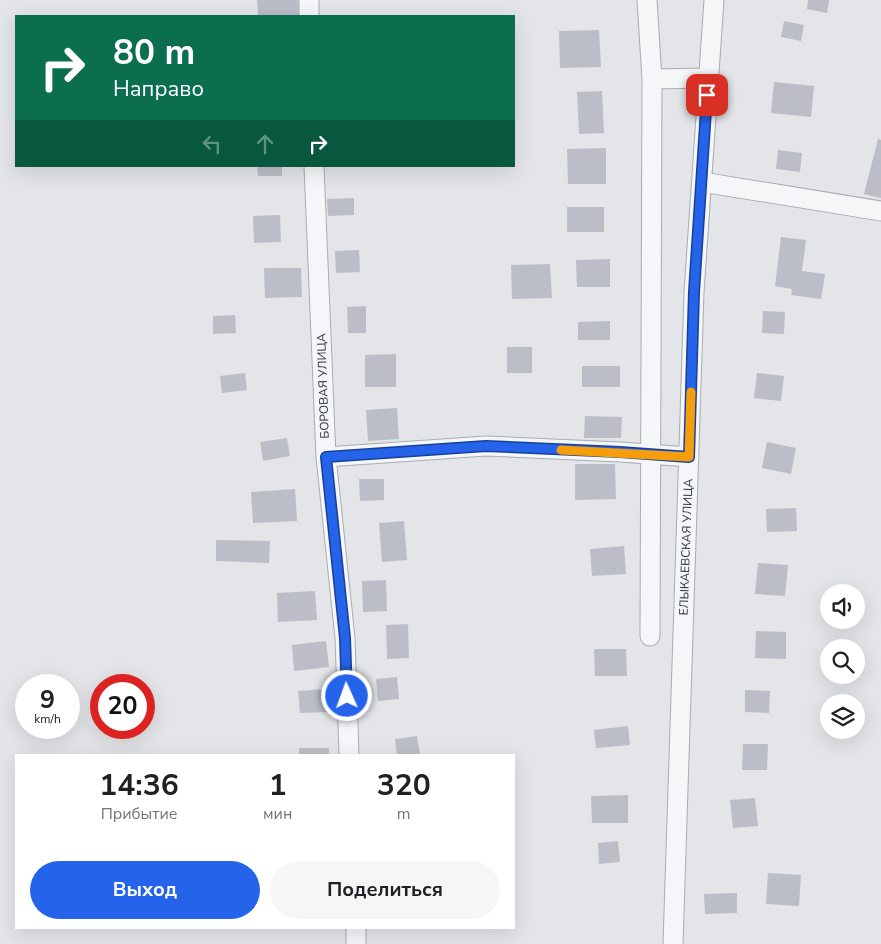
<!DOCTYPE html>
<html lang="ru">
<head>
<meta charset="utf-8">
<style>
	:root { --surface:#fff; --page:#f6f6f6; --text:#202124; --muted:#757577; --accent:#2563eb }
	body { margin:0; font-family:"Nunito Sans",sans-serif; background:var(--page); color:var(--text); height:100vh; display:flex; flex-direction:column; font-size:19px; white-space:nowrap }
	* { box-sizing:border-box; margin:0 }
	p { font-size:16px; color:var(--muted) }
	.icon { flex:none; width:28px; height:28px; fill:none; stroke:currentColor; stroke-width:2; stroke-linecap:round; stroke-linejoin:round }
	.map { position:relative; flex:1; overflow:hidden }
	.drawer { position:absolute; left:15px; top:754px; width:500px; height:175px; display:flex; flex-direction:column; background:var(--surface); border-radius:0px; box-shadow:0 5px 20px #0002 }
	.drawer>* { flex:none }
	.top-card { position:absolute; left:15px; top:15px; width:500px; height:152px; border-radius:0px; box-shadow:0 5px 20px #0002; background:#0b6e4f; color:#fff; overflow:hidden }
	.fabs { position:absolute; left:820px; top:584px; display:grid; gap:10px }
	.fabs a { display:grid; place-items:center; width:45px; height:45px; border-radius:50%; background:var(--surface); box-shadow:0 5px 20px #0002; font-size:25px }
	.speed { position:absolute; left:15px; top:674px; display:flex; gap:10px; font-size:25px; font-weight:700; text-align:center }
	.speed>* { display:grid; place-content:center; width:65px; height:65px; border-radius:50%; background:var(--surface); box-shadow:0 5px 20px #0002; line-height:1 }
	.speed small { font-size:12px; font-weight:400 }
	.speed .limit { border:8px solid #d22; background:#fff; color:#111 }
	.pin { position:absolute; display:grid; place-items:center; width:42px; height:42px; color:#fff; margin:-21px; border-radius:10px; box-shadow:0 2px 8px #0006 }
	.me { position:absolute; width:55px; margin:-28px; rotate:358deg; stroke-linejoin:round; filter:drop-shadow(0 0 4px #0008) }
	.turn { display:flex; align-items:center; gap:18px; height:105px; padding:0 15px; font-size:22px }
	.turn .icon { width:65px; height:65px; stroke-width:2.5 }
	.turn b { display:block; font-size:35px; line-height:42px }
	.lanes { display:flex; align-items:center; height:48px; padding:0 15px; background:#0003; justify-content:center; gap:25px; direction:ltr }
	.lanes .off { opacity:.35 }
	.eta { display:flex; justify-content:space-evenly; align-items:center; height:85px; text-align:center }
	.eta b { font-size:30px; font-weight:700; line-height:35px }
	.button { display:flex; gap:10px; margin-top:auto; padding:10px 15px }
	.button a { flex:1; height:58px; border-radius:30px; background:var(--accent); color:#fff; font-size:20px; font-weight:700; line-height:58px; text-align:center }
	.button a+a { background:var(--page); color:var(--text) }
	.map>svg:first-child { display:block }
</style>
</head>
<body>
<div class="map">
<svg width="881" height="944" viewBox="0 0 881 944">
	<rect width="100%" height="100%" fill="#e3e5e9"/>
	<path fill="#bbbec6" d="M257 0H298L299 15 258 16Z
		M808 0H829L827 13 807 9Z
		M784 21 804 25 801 41 781 37Z
		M599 30 601 67 560 68 559 31Z
		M774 82 814 86 811 117 771 113Z
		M602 91 604 133 579 134 577 92Z
		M878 139 881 140V198L864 194Z
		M606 148V184H568L567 149Z
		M778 150 802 153 800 172 776 169Z
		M257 166H282V176H258Z
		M354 198V215L328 216 327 199Z
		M567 207H604V232H567Z
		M280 215 281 242 254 243 253 216Z
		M781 237 806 240 802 271 825 274 821 299 791 295 792 289 775 286Z
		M359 250 360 272 336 273 335 251Z
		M610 259V287H577L576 260Z
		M550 264 552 298 512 299 511 265Z
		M264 268H301L302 297 265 298Z
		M366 306V333H348L347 307Z
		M763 311 785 312 784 334 762 333Z
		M235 315 236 333 213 334V316Z
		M610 321V340H578V322Z
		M507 347H532V373H507Z
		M396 354V387H365V355Z
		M582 366H620V387H582Z
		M245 373 247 390 222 393 220 376Z
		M757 373 784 376 781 401 754 398Z
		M397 408 399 439 368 441 366 410Z
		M585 416 622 417 621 438H584Z
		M287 438 290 456 263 461 260 442Z
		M767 442 796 448 791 474 762 468Z
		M575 464H615L616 499 575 500Z
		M359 479H384V500L360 501Z
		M295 489 297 521 253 523 251 492Z
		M796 508 797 531 767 532 766 509Z
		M404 521 407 560 382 562 379 523Z
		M216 540 270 541 269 563 216 561Z
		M624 546 626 574 592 576 590 549Z
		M758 563 788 565 785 596 755 594Z
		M386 580 387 611 363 612 362 581Z
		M315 591 317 620 278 622 277 593Z
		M408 624 409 658 387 659 386 625Z
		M756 631 786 632V659L755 658Z
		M326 641 329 667 294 671 292 645Z
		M594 649H626L627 676H595Z
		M397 677 399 699 378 701 376 679Z
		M325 689 327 712 300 713 298 691Z
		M745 690 770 691 769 713 745 712Z
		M628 726 630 745 596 748 594 730Z
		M417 736 420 755H397L395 739Z
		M743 744H768L767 770H742Z
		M299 748H329V755H299Z
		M628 795V823H592L591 796Z
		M755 798 758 826 733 828 730 800Z
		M618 841 620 862 599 864 598 843Z
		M768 873 801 875 799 906 766 904Z
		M737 893V913L705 914 704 894Z"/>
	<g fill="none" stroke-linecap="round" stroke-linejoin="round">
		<defs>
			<path id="minor" d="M309 0V16
				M647 0 652 79 650 636
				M652 79 708 78
				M314 166 326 457 345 638 349 755
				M702 182 881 211
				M326 457 486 446 620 452 689 457
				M356 928V944
				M673 944 694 292 714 0"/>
		</defs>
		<use href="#minor" stroke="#a8acb3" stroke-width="21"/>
		<use href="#minor" stroke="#f5f6f8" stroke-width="19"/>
	</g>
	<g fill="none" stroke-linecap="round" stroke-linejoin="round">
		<defs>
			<path id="route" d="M347 696 345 638 326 457 486 446 620 452 689 457 694 292 707 95"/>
		</defs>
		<use href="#route" stroke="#184099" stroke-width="12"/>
		<use href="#route" stroke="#2563eb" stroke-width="9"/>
		<path stroke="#f59e0b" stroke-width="9" d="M561 450 689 457 691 392"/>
	</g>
	<g text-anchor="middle" stroke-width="4" stroke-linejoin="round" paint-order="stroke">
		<g font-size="12" fill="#2c3340" stroke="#f2f4f7">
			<text transform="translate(323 386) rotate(-92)" y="4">БОРОВАЯ УЛИЦА</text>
			<text transform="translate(686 547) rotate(-88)" y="4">ЕЛЫКАЕВСКАЯ УЛИЦА</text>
		</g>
	</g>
</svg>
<div class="fabs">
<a><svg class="icon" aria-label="sound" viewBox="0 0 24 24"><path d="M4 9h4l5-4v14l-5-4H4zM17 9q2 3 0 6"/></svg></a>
<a><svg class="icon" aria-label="search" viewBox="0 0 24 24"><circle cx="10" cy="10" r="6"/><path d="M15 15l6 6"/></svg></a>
<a><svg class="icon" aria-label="layers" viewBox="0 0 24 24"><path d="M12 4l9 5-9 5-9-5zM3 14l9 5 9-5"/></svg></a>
</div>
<div class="speed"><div>9<small>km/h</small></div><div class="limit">20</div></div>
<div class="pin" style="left:707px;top:95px;background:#d93025"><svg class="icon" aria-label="arrive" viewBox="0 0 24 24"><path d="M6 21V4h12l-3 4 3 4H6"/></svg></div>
<svg class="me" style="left:347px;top:696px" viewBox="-20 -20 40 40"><circle r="17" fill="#2563eb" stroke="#fff" stroke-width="3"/><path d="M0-11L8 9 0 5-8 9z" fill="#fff"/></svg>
<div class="top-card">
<div class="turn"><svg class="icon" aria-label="right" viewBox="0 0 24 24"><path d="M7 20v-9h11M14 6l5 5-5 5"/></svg><div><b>80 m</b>Направо</div></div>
<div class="lanes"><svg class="icon off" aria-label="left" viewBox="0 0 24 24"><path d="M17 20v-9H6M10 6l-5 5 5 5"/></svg><svg class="icon off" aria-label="ahead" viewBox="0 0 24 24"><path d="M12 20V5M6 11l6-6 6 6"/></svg><svg class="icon" aria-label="right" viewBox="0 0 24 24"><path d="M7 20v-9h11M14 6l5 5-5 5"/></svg></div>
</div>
<section class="drawer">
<div class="eta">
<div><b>14:36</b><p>Прибытие</p></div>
<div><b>1</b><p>мин</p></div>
<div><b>320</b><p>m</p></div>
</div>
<div class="button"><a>Выход</a><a>Поделиться</a></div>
</section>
</div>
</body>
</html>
